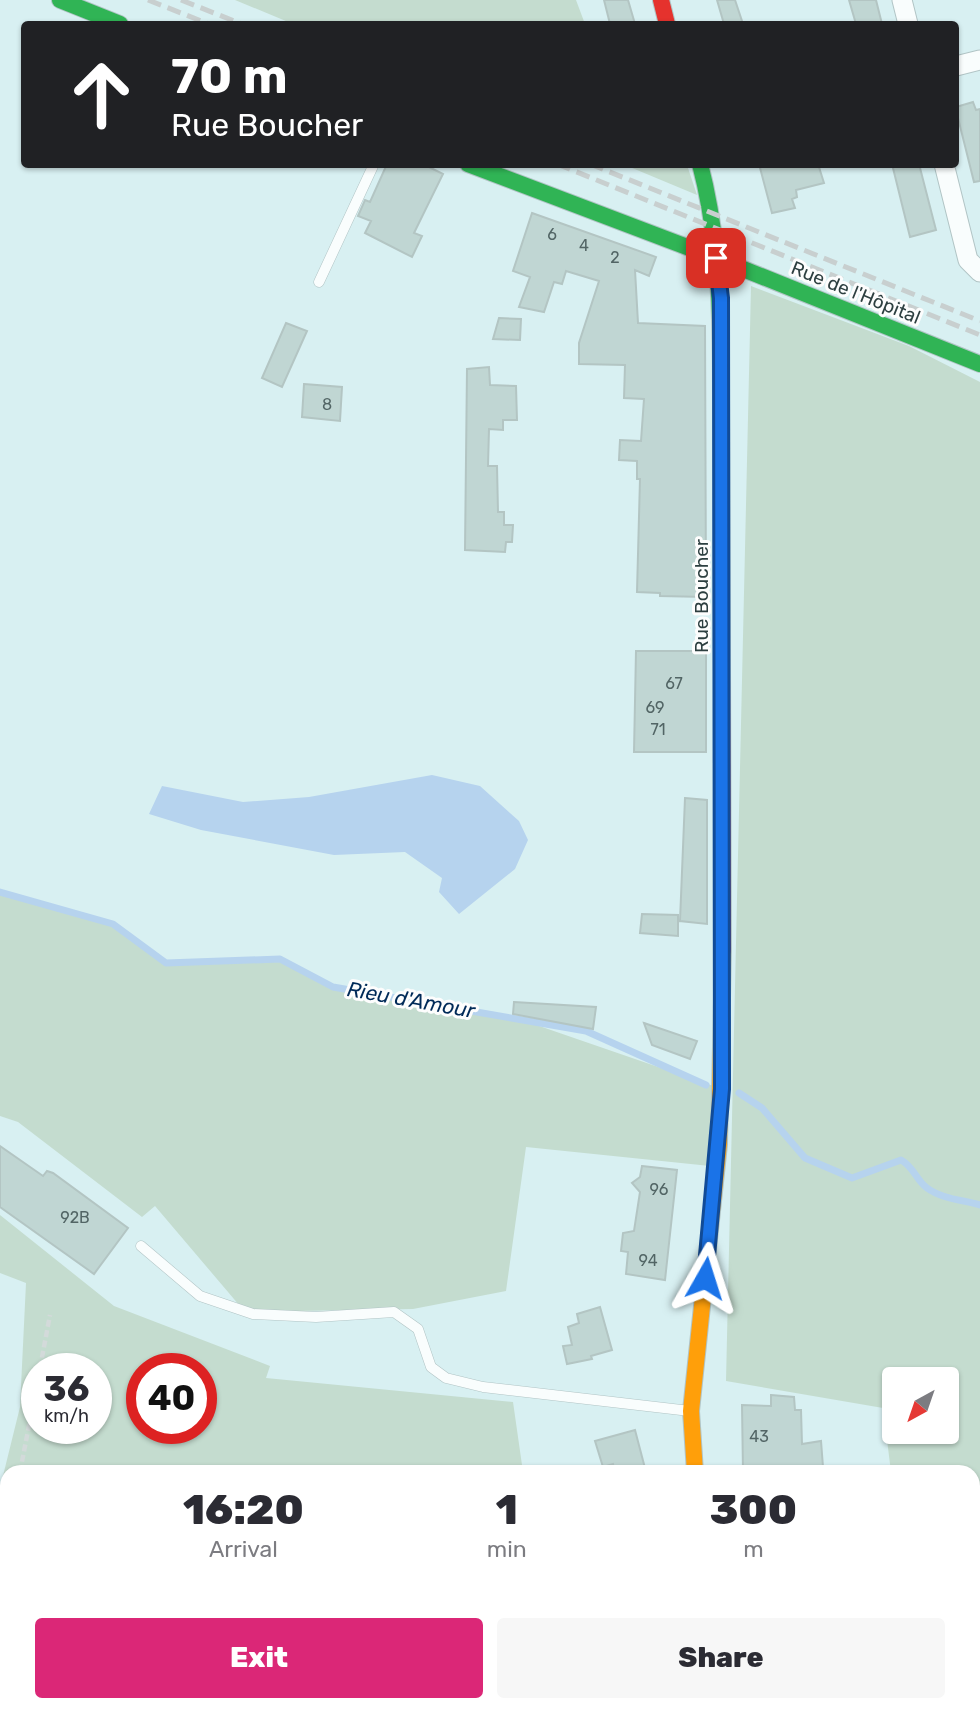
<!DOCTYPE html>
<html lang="en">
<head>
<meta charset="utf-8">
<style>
	:root { --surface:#fff; --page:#f7f7f7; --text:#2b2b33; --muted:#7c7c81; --accent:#db2777 }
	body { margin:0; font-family:Rubik,sans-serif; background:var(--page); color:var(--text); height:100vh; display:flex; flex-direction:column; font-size:26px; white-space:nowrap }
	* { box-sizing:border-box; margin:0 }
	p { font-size:23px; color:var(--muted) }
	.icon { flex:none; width:38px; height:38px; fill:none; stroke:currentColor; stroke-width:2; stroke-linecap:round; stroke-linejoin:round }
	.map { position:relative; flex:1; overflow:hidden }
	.side { position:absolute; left:0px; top:1465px; width:980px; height:247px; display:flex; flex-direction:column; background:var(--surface); border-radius:21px 21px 0 0; box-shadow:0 2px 5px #0004 }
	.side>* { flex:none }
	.banner { position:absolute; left:21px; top:21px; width:938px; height:147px; border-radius:7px; box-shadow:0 2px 5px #0004; background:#202124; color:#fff; overflow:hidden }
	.needle { width:46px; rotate:220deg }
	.fabs { position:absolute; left:882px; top:1367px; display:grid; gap:14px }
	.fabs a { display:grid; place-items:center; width:77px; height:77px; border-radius:7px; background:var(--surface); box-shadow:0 2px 5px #0004; font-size:35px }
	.speed { position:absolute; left:21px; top:1353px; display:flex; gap:14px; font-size:35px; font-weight:700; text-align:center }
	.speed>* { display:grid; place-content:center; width:91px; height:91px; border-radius:50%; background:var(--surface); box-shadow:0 2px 5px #0004; line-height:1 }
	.speed small { font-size:18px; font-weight:400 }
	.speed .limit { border:10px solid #d22; background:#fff; color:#111 }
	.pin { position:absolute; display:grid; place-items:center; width:60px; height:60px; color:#fff; margin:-30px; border-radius:14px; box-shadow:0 4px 10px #0006 }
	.me { position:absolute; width:77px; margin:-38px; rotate:6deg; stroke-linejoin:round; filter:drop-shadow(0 0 5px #0008) }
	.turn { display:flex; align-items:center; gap:24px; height:147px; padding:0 35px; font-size:32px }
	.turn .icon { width:91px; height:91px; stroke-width:2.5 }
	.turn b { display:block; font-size:49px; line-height:60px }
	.eta { display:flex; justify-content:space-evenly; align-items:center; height:119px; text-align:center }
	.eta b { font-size:42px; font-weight:800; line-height:49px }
	.action { display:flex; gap:14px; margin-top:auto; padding:14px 35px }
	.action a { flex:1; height:80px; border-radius:7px; background:var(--accent); color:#fff; font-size:28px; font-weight:800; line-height:80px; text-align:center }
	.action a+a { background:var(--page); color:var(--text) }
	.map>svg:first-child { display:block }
</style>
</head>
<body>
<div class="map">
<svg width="980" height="1711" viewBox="0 0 980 1711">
	<rect width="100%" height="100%" fill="#d8f0f2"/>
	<path fill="#c4dccf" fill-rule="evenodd" d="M235 0H576L585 24H293Z
		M625 165H687L697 195Z
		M751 286 909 346 980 382V1706L973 1695V1472H891L883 1408 726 1381ZM894 1379H947V1432H894Z
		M0 890 113 924 166 963 280 959 333 987 519 1019 722 1089 710 1166 526 1147 506 1291 413 1309 245 1312 155 1206 142 1217 18 1122 0 1116Z
		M0 1215 114 1306 270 1366 266 1378 513 1402 523 1472H7V1704H557L558 1711H0V1488L20 1407 26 1283 0 1273ZM37 1368H96V1428H37ZM142 1368H201V1428H142Z"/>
	<path fill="#b6d3ee" d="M432 775 480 786 519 821 528 840 515 869 459 914 439 892 442 878 405 852 334 855 201 830 149 814 162 786 243 802 309 797Z"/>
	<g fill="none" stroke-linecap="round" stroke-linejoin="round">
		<path stroke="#b6d3ee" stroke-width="7" d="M0 892 113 924 166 963 280 959 333 987 586 1031 706 1085
			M739 1093 762 1108 805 1158 852 1178 901 1160C914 1167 916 1180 927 1188 942 1199 963 1200 980 1205"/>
	</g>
	<path fill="#c0d6d3" stroke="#b3c5c3" stroke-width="2" d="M604 0H628L635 24H610Z
		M717 0H735L743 24H724Z
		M849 0H876L882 24H856Z
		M973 102 976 110 980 109V181L974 182 956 110V107Z
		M387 164H423L443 174 414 233 422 236 412 257 365 233 371 221 358 216 365 200 370 202Z
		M759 164H818L824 183 796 190 797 197 792 199 795 208 772 213Z
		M892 164H919L936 230 910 237Z
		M532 213 656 257 649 276 635 270 638 323 705 326 706 597 660 596V593L637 592 640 479H637V461L619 460 620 440 641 441 644 399 624 398 625 365 579 364V343L599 281 566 271 562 284 554 282 544 312 519 307 530 277 513 271Z
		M499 318 521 319 520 340 493 339Z
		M286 323 307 331 282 387 262 378Z
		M489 367 490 385 516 386 517 420H503V430L489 429 488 466H497L498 512H504V525H513L512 542H506L505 552 465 550 467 369Z
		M304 384 342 387 340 421 302 417Z
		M636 651H706V752H634Z
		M685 798 707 800V924L680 921Z
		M642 914 678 915V936L640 933Z
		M514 1002 596 1007 593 1029 513 1014Z
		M644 1023 697 1041 690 1059 652 1045Z
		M0 1146 43 1176 47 1171 53 1173 128 1228 94 1274 0 1207Z
		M642 1166 677 1170 665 1280 626 1274 628 1252 621 1251 623 1233 634 1231 640 1192 632 1183 640 1177Z
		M600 1307 612 1350 591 1356 592 1359 567 1364 563 1346 572 1345 568 1327 579 1323 577 1314Z
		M771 1395 794 1397 795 1410H801L802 1444 821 1441 823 1467 743 1472 742 1405 771 1406Z
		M635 1430 646 1472H615L613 1464 603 1467 595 1441Z"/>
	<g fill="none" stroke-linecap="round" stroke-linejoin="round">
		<defs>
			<path id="lane" d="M319 282 374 164
				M141 1246 200 1296 253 1314 316 1317 394 1312 418 1329 431 1367 446 1378 483 1387 690 1411"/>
			<path id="street" d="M902 0 908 24
				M956 66 980 60
				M944 164 968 260 980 272"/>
			<path id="fast" d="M60 0 120 24
				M468 164 716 258 980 364
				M700 164C720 240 721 316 721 394
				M755 1704 757 1711"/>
			<path id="slow" d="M695 1472 691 1411 719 1144 723 950"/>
			<path id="jam" d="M661 0 667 24
				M721 394 723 950"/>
		</defs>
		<use href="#lane" stroke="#b1c4c5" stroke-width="11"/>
		<use href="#street" stroke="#b1c4c5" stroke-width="21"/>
		<use href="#fast" stroke="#b1c4c5" stroke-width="18"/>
		<use href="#slow" stroke="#b1c4c5" stroke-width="18"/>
		<use href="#jam" stroke="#b1c4c5" stroke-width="18"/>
		<path stroke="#d3dada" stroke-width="4.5" stroke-dasharray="7 3.5" stroke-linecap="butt" d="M40 1368 50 1315
			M20 1472 37 1384
			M0 1569 7 1540"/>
		<use href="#lane" stroke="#f9fdfd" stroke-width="10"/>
		<use href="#street" stroke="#f9fdfd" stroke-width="19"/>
		<use href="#fast" stroke="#30b455" stroke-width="16"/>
		<use href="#slow" stroke="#ff9f0a" stroke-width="16"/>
		<use href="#jam" stroke="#e5322d" stroke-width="16"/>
		<path stroke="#c8cfcf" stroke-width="5" stroke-dasharray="14 7" stroke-linecap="butt" d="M148 0 209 24
			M181 0 242 24
			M557 164 980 335
			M590 164 980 321"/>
	</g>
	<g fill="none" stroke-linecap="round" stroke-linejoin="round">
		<defs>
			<path id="route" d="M705 1278 722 1089 721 298 716 258"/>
		</defs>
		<use href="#route" stroke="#114b97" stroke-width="18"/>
		<use href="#route" stroke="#1a73e8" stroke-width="12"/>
	</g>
	<g text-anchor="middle" stroke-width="6" stroke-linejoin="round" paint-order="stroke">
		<g font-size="16" fill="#526565">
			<text x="552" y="240">6</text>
			<text x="584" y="251">4</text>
			<text x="615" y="263">2</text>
			<text x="327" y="410">8</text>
			<text x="674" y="689">67</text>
			<text x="655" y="713">69</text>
			<text x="658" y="735">71</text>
			<text x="659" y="1195">96</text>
			<text x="75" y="1223">92B</text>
			<text x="648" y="1266">94</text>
			<text x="759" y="1442">43</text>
		</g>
		<g font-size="19" fill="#2d3f40" stroke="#fdfdfd">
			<text transform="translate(856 292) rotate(22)" y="7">Rue de l'Hôpital</text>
			<text transform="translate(701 596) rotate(-90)" y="7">Rue Boucher</text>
		</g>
		<g font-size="21" font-style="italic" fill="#002a58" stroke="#fdfdfd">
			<text transform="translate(411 1000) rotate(10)" y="7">Rieu d'Amour</text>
		</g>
	</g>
</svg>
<div class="fabs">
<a><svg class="needle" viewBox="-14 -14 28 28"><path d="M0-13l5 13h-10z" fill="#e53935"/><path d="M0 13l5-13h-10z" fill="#7c7c81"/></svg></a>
</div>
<div class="speed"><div>36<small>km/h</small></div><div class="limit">40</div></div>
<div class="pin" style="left:716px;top:258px;background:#d93025"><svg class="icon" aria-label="arrive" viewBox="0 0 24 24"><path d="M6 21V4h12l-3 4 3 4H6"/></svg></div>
<svg class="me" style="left:705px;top:1278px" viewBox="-20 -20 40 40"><path d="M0-17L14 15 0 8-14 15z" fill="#1a73e8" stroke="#fff" stroke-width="4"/></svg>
<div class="banner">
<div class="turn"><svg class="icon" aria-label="ahead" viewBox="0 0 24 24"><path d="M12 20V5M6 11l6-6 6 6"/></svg><div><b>70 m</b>Rue Boucher</div></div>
</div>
<section class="side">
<div class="eta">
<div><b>16:20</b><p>Arrival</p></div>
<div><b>1</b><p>min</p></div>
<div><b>300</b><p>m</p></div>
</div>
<div class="action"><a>Exit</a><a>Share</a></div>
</section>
</div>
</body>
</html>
